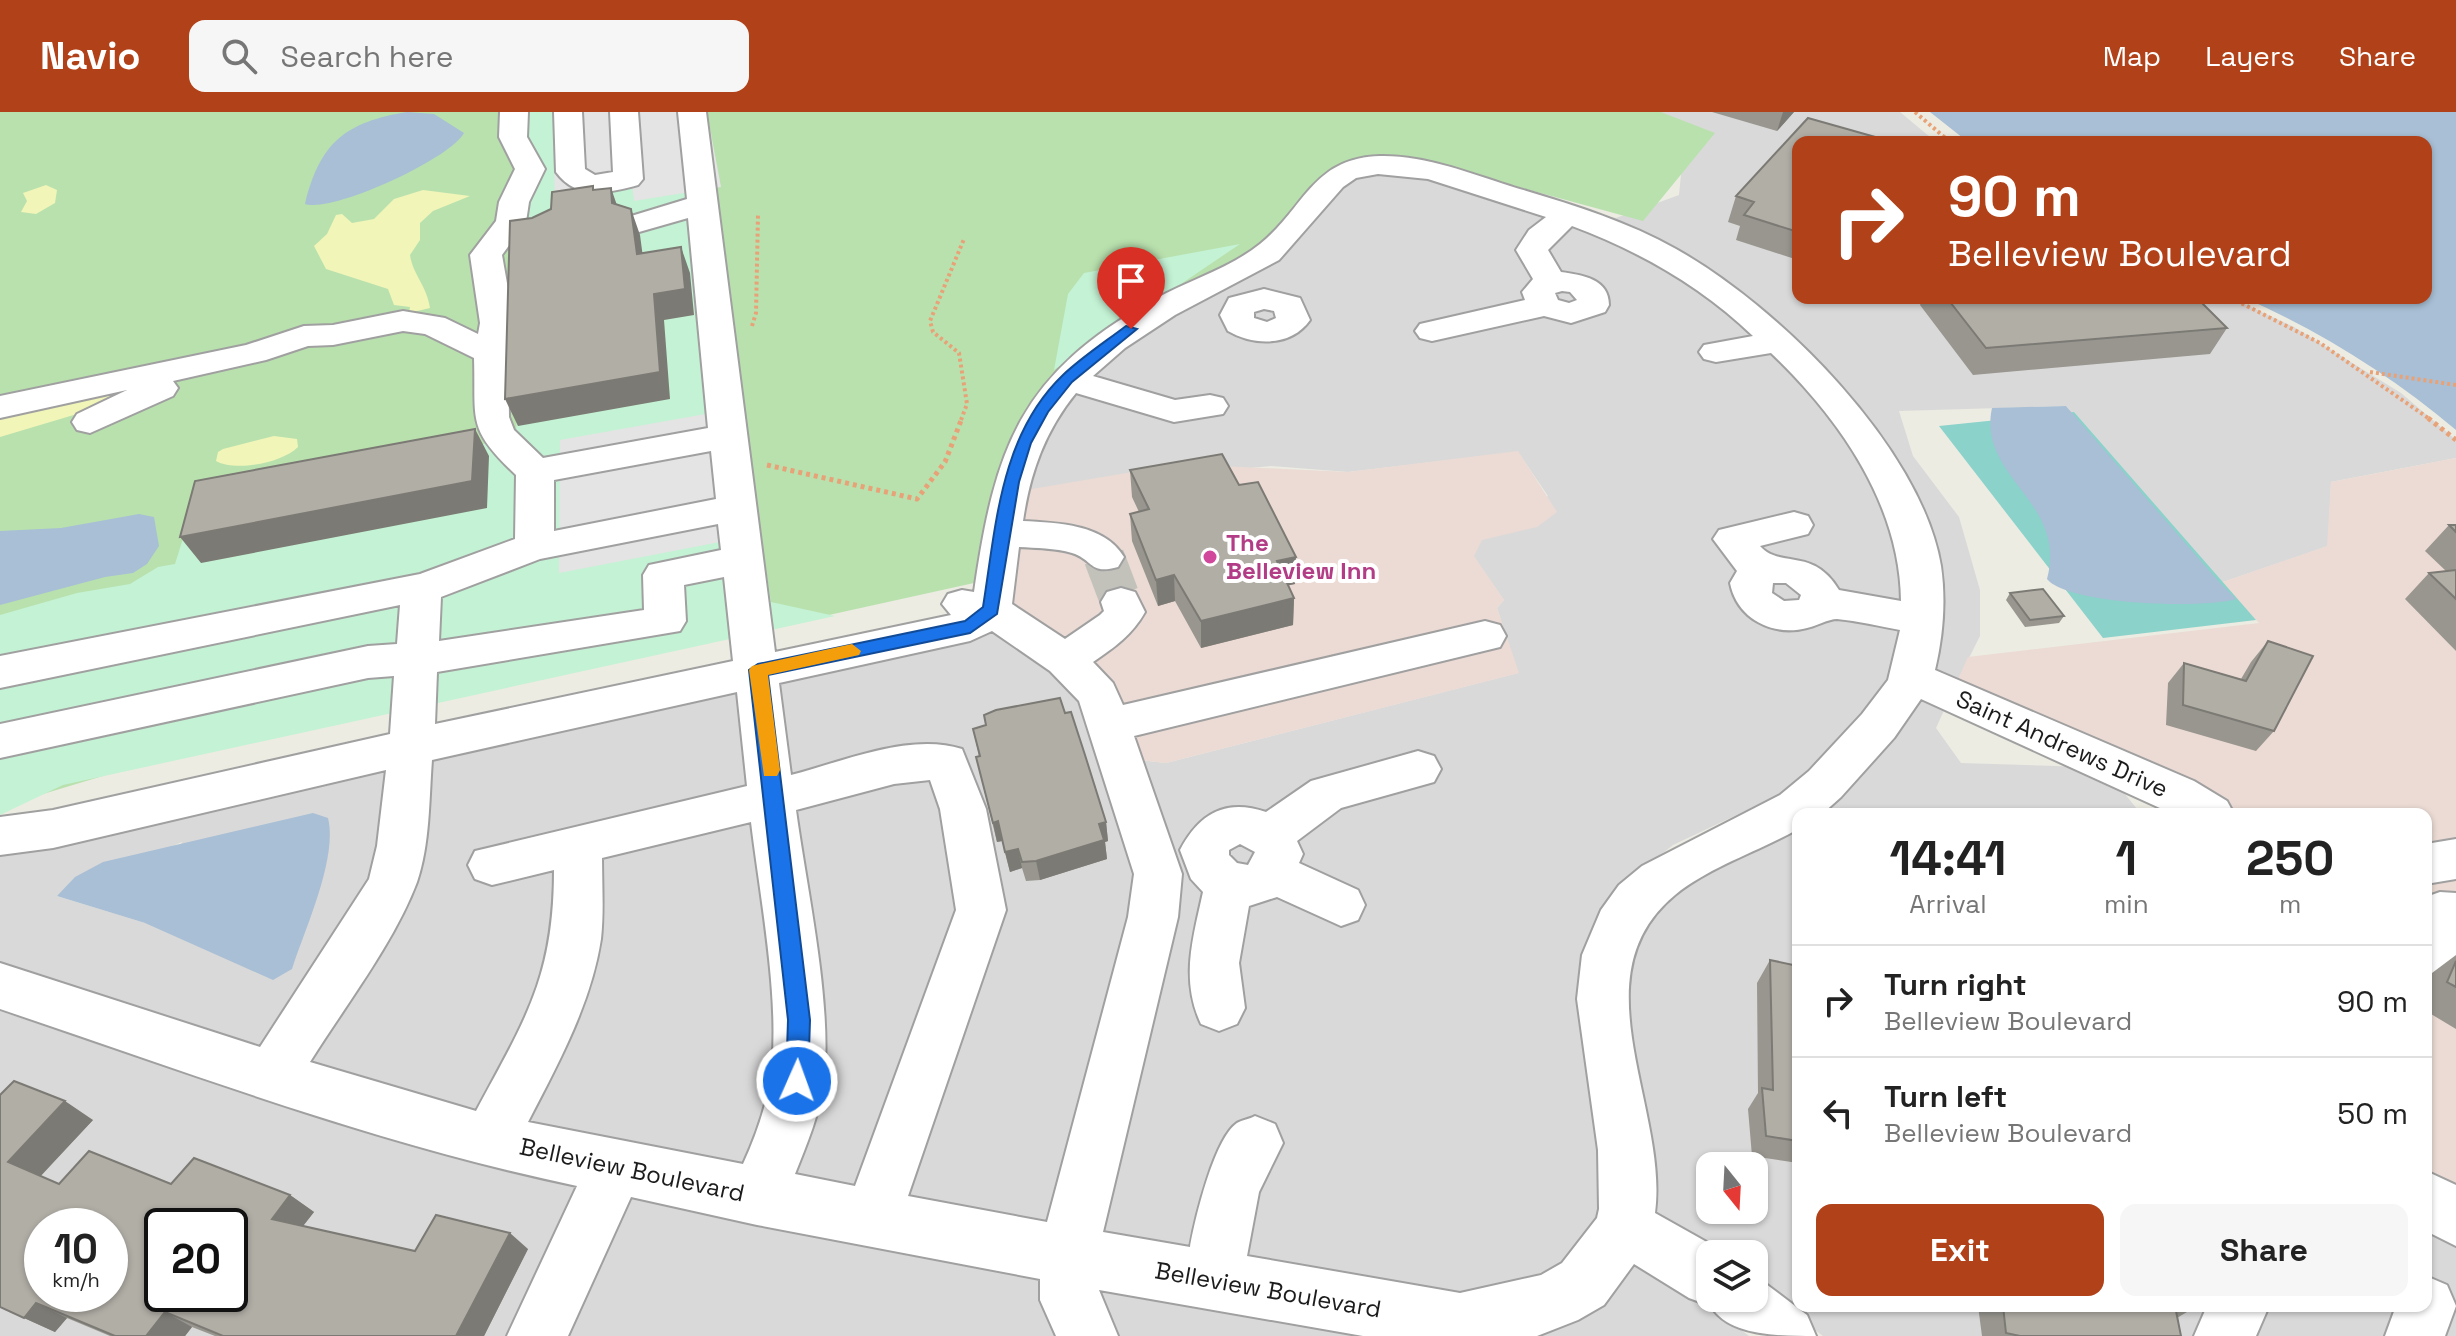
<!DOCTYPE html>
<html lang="en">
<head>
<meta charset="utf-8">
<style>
	:root { --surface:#fff; --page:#f6f6f6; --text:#222; --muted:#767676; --line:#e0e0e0; --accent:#b14118 }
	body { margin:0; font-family:"Space Grotesk",sans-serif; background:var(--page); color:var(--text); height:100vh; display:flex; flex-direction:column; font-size:30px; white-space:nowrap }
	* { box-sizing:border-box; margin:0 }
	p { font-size:26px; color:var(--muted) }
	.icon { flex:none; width:44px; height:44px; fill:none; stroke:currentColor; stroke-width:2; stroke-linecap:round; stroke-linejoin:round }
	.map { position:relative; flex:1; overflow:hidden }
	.details { position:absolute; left:1792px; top:696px; width:640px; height:504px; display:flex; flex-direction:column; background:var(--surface); border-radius:16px; box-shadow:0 2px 6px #0004 }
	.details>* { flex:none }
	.guide { position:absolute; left:1792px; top:24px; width:640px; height:168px; border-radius:16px; box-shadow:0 2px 6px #0004; background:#b14118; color:#fff; overflow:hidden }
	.needle { width:52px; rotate:162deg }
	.tools { position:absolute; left:1696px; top:1040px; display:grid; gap:16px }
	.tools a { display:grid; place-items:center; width:72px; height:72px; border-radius:16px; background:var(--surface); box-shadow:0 2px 6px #0004; font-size:40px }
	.speed { position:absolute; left:24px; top:1096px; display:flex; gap:16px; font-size:40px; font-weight:700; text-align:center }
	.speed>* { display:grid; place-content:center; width:104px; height:104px; border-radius:50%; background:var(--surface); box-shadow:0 2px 6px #0004; line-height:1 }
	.speed small { font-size:20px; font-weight:400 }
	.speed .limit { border:4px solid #111; border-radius:12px; background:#fff; color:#111 }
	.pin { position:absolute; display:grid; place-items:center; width:68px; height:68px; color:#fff; margin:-82px -34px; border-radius:50% 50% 50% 0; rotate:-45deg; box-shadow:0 0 8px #0007 }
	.pin .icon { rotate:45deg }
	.me { position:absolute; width:88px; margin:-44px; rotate:2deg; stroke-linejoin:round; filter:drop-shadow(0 0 6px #0008) }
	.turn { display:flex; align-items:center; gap:28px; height:168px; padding:0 24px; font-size:36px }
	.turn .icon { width:104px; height:104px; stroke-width:2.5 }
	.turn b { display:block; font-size:56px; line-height:68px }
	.eta { display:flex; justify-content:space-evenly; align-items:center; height:136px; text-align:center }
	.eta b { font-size:48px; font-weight:700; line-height:56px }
	.button { display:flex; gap:16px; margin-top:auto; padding:16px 24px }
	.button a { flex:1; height:92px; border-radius:16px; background:var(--accent); color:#fff; font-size:32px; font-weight:700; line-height:92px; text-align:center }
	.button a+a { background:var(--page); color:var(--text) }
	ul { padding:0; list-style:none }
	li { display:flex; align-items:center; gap:24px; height:112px; padding:0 24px; border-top:2px solid var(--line) }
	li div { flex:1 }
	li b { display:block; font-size:30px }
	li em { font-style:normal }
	header { display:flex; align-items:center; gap:48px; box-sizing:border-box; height:112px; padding:0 40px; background:var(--accent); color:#fff }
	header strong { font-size:38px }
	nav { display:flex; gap:44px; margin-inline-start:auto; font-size:28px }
	.search { width:560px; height:72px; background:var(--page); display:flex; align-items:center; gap:20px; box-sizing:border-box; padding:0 28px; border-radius:16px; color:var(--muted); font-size:30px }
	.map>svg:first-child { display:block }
</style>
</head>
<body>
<header>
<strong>Navio</strong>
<div class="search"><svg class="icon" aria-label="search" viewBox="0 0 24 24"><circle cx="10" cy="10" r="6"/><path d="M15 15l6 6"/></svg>Search here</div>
<nav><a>Map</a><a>Layers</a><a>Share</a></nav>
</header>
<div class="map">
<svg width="2456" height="1224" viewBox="0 0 2456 1224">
	<rect width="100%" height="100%" fill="#ecece3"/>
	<path fill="#dad9d9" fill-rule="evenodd" d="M1605 0H1900L1936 30H1798V186H2231L2294 215 2401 281 2456 328V346L2331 370 2328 434 2220 471 2066 294 1899 299 1913 344 1959 405 1980 478V524L1956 572 1932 561 1937 443 1778 218 1566 96 1616 106 1679 83 1681 63 1667 35Z
		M1365 61 1407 62 1461 74 1627 133 1691 170 1755 223 1825 296 1888 390 1906 491 1894 557 1840 629 1783 681 1673 733 1612 782 1588 831 1600 1102 1564 1151 1506 1175 1456 1184 1015 1107 500 1006 287 943 0 850V739L995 512 1011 520 1140 648 1166 651 1518 561 1497 496 1504 488 1473 444 1481 428 1548 384 1518 340 1348 360 1271 354 1025 378 1055 302 1122 235 1176 200 1255 162 1290 137 1336 78 1349 66ZM182 730 145 811 57 784Z
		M1923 584 1946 594 1936 616 1961 651 2086 655 2113 667 2141 702H1821L1874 651Z
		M1798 716V1194H2426V1108L2456 1126V1224H1823L1754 1172V1142H1715L1648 1104 1624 908 1627 852 1649 805 1701 764ZM1710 1054H1754V1098H1710Z
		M0 899 258 985 476 1051 1006 1159 1380 1224H0ZM42 1114H110V1182H42ZM162 1114H230V1182H162Z
		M1635 1147 1682 1172 1749 1224H1538L1601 1194Z"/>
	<path fill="#ebdbd4" d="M1518 339 1557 400 1537 415 1482 428 1474 444 1504 488 1497 496 1519 561 1166 651 1140 648 1100 588 1009 493 1026 378 1180 352 1348 360Z
		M2456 346V1085L2426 1067V702H2231L1956 572 1968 545 2259 511 2220 471 2327 434 2331 370Z"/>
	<path fill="#b9e1ae" d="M0 0H1661L1715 21 1643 109 1412 46 1379 45 1330 59 1270 130 1082 244 989 456 974 471 116 660 0 695Z"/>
	<path fill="#f1f5b8" d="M46 73 57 78 55 91 36 102 21 100 27 89 23 81Z
		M423 78 470 84 433 99 420 111V128L410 143C413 163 427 174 430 196L409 201 410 195 394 193 388 177 326 157 314 134 327 122 336 103 342 102 352 111 374 107 394 87Z
		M168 265 77 302 0 325V302Z
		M274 324 297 327 298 335C282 351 236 360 216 349L218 340 223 337Z"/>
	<path fill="#c4f2d4" d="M527 0H697L771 490 835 504 63 673 0 703V503L77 481 130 472 158 455 175 452 196 385 516 326Z
		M1240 132 1054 258 1068 182 1084 161Z"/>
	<path fill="#8ad2ca" d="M2074 300 2256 508 2103 526 1939 314Z"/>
	<path fill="#e4e4e4" d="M553 0H707L721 75 634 89 632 73 555 94Z
		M711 301 725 429 559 461 560 328Z"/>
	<path fill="#a8bfd5" d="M407 0 434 2 464 21C450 47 333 101 305 92 320 30 346 10 407 0Z
		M1930 0H2456V318C2392 264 2321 220 2245 186H2426V30H1968Z
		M2066 294 2220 471 2236 487C2203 497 2068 493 2047 467 2068 389 1977 366 1992 296Z
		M139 402 154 405 159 434 147 452 133 461 105 465 0 493V419L61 416Z
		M313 701 328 706C338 746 305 817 292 857L273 868 145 811 57 784 75 765 103 750Z"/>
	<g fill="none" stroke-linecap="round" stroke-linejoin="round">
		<path stroke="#c2c2bb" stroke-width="41" stroke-dasharray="41 20" stroke-linecap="butt" d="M1104 445 1121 490"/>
		<defs>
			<path id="minor" d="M500 0H528L527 25 545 57 529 90 526 110 502 143 514 211 508 241 509 305 514 318 543 346 708 316 688 106 639 120 628 117 624 111 628 105 687 87 678 0H706L775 540 951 503 942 492 948 482 962 478 974 480C995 334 1020 262 1155 187 1189 168 1229 157 1260 132 1305 96 1312 46 1380 44 1425 43 1469 61 1510 74 1567 91 1625 108 1676 137 1778 194 1921 335 1941 454 1946 488 1943 525 1935 558L2194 669 2227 689 2234 702H2173L1921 587 1894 626 1841 685 1822 702H1798V717C1758 740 1711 754 1675 783 1576 864 1669 997 1655 1101L1728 1142H1710V1186H1754V1163L1807 1203 1816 1224C1778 1224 1728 1224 1711 1194L1689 1186 1634 1152 1604 1193 1578 1208 1537 1224H1363L1099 1178 1118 1224H1056L1040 1188V1167L757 1113 631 1085 568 1224H507L577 1074C380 1033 190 961 0 897V851L260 935 369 767 377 734 386 658 53 736 0 743V705L53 698 390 622 394 564 368 566 0 646V612L368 534 397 532 400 493 0 576V544L420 462 515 427 516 363C466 316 476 309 474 246L425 222 403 219 333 233 308 234 266 248 173 269 178 276 173 284 90 321 77 318 72 310 77 302 127 278 0 306V284L246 233 304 214 333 213 403 199 445 206 478 222 480 211 470 143 496 109 499 90 515 57 499 25ZM1378 62 1428 67 1546 105 1529 118 1516 138 1533 167 1522 180 1525 188 1420 212 1415 219 1420 226 1432 229 1544 204 1571 211 1605 200 1609 193C1609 167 1583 163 1561 160L1548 138 1572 114C1639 139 1701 174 1753 224L1704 233 1699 240 1704 247 1716 250 1771 241C1839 306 1900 392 1901 489L1839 478C1813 434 1780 457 1760 434L1808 422 1813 413 1808 404 1794 400 1719 418 1713 427 1737 459 1730 471C1737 507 1773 525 1807 516 1817 514 1828 507 1837 507 1858 509 1879 514 1900 518L1888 568 1862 602 1809 659 1780 683 1642 754 1619 773 1601 798 1582 843 1577 887 1598 1038 1599 1097 1597 1106 1562 1151 1541 1163 1460 1181 1247 1144 1259 1080 1283 1031 1275 1012 1255 1004C1250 1007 1242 1008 1237 1011 1214 1027 1195 1107 1190 1135L1103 1120 1178 805 1182 762 1134 624 1500 535 1506 524 1500 513 1485 509 1123 593 1113 571 1093 550C1115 535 1132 523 1145 500L1135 480 1121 476 1107 480 1101 490 1104 499 1100 503 1065 527 1012 492 1019 435C1036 436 1055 436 1072 441 1094 448 1089 463 1118 455L1124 445C1104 412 1059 411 1023 409 1030 361 1045 319 1076 281L1174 310 1223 302 1228 294 1223 286 1210 283 1175 288 1093 264 1125 236 1175 203 1279 148 1343 75 1356 66ZM1562 179 1570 180 1577 188 1569 191 1558 188 1555 181ZM711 339 716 387 554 419V368ZM718 412 721 438 649 453 643 463 644 498 439 529 441 485 540 447ZM724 465 733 549 435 612 437 560 680 519 686 509 684 473ZM1773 471H1786L1801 483 1799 488 1784 489 1772 481ZM992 519 1050 559 1079 589 1134 762 1128 805 1047 1110 908 1084 1006 798 986 697 962 637C910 620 842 650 791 663L779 571 970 529ZM737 580 747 674 475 739 468 753 475 767 492 773 554 758C554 865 525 908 476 999L310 950C345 894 394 831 417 770 430 732 429 687 432 648ZM930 668 940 697 956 798 855 1074 795 1062C807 1032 820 1001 824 968 832 888 807 779 796 698L894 672ZM751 710C760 786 782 896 770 970 765 998 755 1026 743 1052L528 1010C558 952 591 892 601 827 604 800 602 773 602 746Z
				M554 0H582L585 57 595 63 613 60 610 0H638L643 67 638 73C609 81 577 89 556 60Z
				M1264 177 1300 186 1310 208C1291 235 1254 234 1228 219L1220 203 1229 186ZM1264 197 1274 199 1276 206 1267 210 1254 206V200Z
				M1418 639 1434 644 1441 657 1434 670 1341 696 1297 729 1303 742 1299 751 1358 778 1365 793 1358 808 1341 814 1277 785 1249 794 1239 851 1245 896 1237 912 1219 919 1201 912C1180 867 1193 826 1203 780L1191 767 1180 738C1199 702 1225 686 1266 700L1311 669ZM1240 732 1255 740 1248 753 1237 751 1229 743V738Z
				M2456 727V767L2426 772V732Z
				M2440 780 2456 781V857L2438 864 2426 860V785Z
				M2426 1059 2456 1073V1134L2426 1119Z
				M2426 1164 2447 1173 2456 1194 2445 1224H2385L2396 1194H2426Z
				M2207 1194H2269L2256 1224H2194Z"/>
		</defs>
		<use href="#minor" stroke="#a0a0a0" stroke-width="4"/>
		<path stroke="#e8a278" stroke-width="4" stroke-dasharray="3 3" stroke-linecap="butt" d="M1915 0 1950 30
			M2231 186 2320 231 2431 308
			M752 214 756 201 758 102
			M2370 260 2456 273
			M961 308 967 292 959 241 933 220 930 209 964 127"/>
		<path stroke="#e8a278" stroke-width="5" stroke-dasharray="4 4" stroke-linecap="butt" d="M2428 306 2456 328
			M767 353 917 387 945 350 962 306"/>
		<use href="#minor" fill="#fff" fill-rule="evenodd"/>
	</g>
	<path fill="#98968f" d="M1712 0H1794L1777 19Z
		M1798 30V148L1736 128 1740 114 1728 110 1736 84Z
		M1923 186H2197L2227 216 2210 242 1973 263 1920 193Z
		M1130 358 1295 472 1288 473 1294 486 1293 513 1201 536 1175 489 1158 494 1132 429 1130 402 1139 400 1132 385Z
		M2449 413H2456V539L2405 487 2429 461 2446 459 2425 439Z
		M2010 481 2064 504 2059 511 2025 515 2006 488Z
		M2268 529 2274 619 2256 639 2166 613 2168 571 2184 551 2241 567 2251 550Z
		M1065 601 1106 710 1108 729 1105 730 1107 747 1040 768 1026 769 1022 756 1010 760 1002 729 997 730 976 645 979 644 973 617Z
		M2456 843V917L2426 899V869L2428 864Z
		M1770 848 1798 854V1051L1752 1044 1748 997 1758 981 1757 871Z
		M0 983 93 1008 40 1064 59 1072H171L290 1083 314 1100 303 1114 415 1139 528 1137 484 1224H215L192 1215 185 1224H110L67 1206 55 1220 0 1195Z
		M1978 1194H2197L2177 1206 2181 1224H1982Z"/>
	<path fill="#7c7a74" d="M1783 0H1794L1777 19Z
		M611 76 620 102 612 91Z
		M631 97 640 123 646 168 637 142Z
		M681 135 690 161 694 203 664 208 670 287 518 314 505 287 654 182Z
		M475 317 489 344 487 396 201 451 180 425Z
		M1296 445 1295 472 1276 476 1277 449Z
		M1174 463 1175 489 1158 494 1156 468Z
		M1294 486 1293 513 1201 536V509Z
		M998 709 1002 729 997 730 993 711Z
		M1106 710 1108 729 1105 730 1107 747 1040 768 1036 749 1099 712Z
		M1018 737 1022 756 1010 760 1005 740Z
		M65 989 93 1008 38 1067 8 1050Z
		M290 1083 314 1100 296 1123 272 1107Z
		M510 1121 528 1137 484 1224H456Z
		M36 1191 67 1206 55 1220 24 1206Z
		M165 1200 192 1215 185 1224H146Z"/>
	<path fill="#b1aea6" stroke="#7c7a74" stroke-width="2" fill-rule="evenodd" d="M1808 6 1893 30H1798V120L1744 103 1754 90 1736 84Z
		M593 74V78L611 76 612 91 631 97 637 142 681 135 685 177 654 182 660 260 505 287 510 109 532 106 551 97 552 80Z
		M1947 186H2197L2227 216 1986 236Z
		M475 317 472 369 180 425 195 369Z
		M1222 342 1239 373 1258 370 1296 445 1277 449 1294 486 1201 509 1174 463 1156 468 1130 402 1149 397 1130 358Z
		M2449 413H2456V420Z
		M2456 458V487L2429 461Z
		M2043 477 2064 504 2030 508 2010 481Z
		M2268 529 2313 544 2274 619 2183 593 2184 551 2246 569Z
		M1060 586 1065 601 1071 600 1085 643 1106 710 1099 712 1104 728 1036 749 1022 750 1018 737 1005 740 998 709 993 711 976 645 980 644 973 617 986 613 984 603 996 598Z
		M1770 848 1798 854V1029L1766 1024 1762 976 1773 978Z
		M2456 849V875L2447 870Z
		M14 969 65 989 8 1050 59 1072 89 1039 171 1072 194 1046 290 1083 272 1107 415 1139 436 1103 510 1121 456 1224H223L165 1200 146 1224H115L36 1191 24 1206 0 1195V983ZM42 1114H110V1182H42ZM162 1114H230V1182H162Z
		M2003 1194H2175L2181 1224H2020L2006 1221Z"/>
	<path fill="#1a73e8" stroke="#114b97" stroke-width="2" d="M1126 214 1137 217 1072 270 1048 300 1031 331 1019 370 997 502 970 521 768 563 810 908 808 969 805 976 797 979 789 976 786 969 788 908 749 558 758 552 965 509 983 495C996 414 1000 323 1063 263 1082 245 1105 230 1126 214Z"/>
	<path fill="#f59e0b" d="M852 532 861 539 859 543 768 563 780 658 777 664H764L749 558 752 554Z"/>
	<circle fill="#d1479c" stroke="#fff" stroke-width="3" cx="1210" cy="445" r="8"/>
	<g text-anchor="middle" stroke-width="8" stroke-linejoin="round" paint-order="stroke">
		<g font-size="24" font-weight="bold" fill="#b23c85" stroke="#fff" text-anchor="start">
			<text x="1226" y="439">The<tspan x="1226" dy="28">Belleview Inn</tspan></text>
		</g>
		<g font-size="24" fill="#1c1c1c" stroke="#fff">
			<text transform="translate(2062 632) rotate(24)" y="8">Saint Andrews Drive</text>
			<text transform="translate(632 1058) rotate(12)" y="8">Belleview Boulevard</text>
			<text transform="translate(1268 1178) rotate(10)" y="8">Belleview Boulevard</text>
		</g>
	</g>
</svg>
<div class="tools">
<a><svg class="needle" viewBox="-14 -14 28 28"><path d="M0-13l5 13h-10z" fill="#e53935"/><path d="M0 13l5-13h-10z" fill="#767676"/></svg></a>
<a><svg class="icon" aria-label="layers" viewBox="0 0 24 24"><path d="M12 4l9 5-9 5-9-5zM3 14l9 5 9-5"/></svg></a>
</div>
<div class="speed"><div>10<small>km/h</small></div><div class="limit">20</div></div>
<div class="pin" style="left:1131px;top:217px;background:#d93025"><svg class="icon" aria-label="arrive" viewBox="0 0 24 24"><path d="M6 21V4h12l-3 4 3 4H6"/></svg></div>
<svg class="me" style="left:797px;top:969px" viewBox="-20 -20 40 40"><circle r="17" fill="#1a73e8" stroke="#fff" stroke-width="3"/><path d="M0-11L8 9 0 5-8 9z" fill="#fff"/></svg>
<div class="guide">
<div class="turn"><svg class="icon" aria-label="right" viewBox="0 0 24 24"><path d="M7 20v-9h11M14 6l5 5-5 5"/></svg><div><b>90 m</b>Belleview Boulevard</div></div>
</div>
<section class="details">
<div class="eta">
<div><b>14:41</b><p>Arrival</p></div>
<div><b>1</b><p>min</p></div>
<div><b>250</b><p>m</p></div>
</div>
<ul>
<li><svg class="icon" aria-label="right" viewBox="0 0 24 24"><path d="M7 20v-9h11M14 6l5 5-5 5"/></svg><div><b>Turn right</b><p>Belleview Boulevard</p></div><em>90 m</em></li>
<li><svg class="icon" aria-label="left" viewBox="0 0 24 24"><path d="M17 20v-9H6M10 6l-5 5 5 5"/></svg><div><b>Turn left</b><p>Belleview Boulevard</p></div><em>50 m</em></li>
</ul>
<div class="button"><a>Exit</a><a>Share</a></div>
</section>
</div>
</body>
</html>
